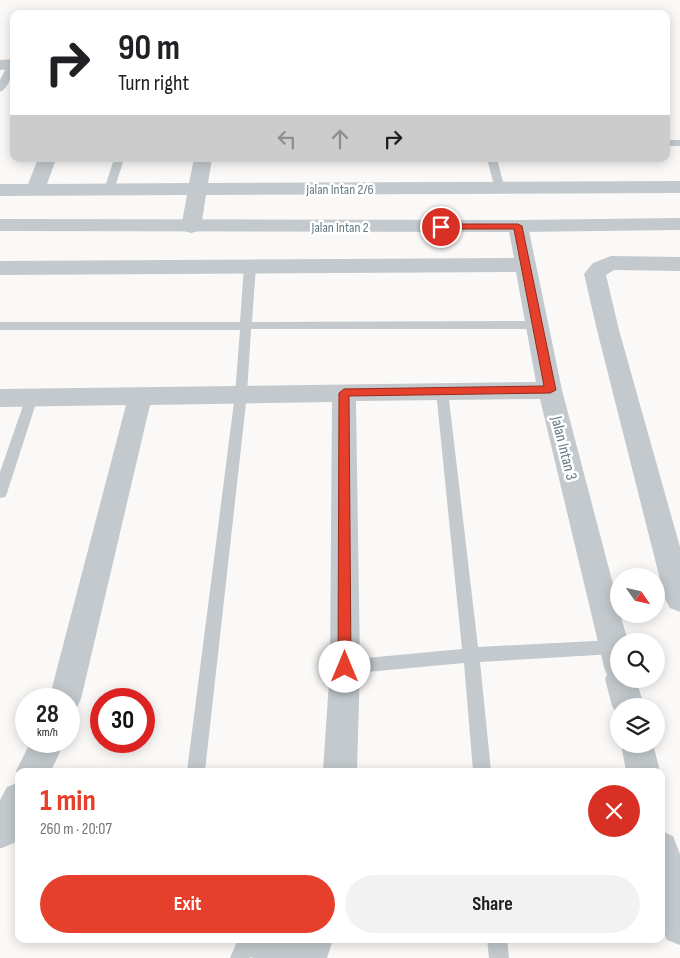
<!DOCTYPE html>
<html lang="en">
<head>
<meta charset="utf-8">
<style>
	:root { --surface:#fff; --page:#f2f2f2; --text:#202124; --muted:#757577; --accent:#e6402c }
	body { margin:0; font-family:"Sofia Sans Condensed",sans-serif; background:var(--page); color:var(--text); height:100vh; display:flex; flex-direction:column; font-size:19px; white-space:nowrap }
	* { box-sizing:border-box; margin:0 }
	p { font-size:16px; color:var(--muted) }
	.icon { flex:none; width:28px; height:28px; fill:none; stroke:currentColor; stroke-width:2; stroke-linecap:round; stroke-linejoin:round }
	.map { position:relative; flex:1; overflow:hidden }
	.sheet { position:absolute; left:15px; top:768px; width:650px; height:175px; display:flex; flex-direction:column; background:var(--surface); border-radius:10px; box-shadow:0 2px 12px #0003 }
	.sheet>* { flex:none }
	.banner { position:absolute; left:10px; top:10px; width:660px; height:152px; border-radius:10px; box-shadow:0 2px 12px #0003; background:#fff; color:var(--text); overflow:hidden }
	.needle { width:32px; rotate:124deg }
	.controls { position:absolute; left:610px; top:568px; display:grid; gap:10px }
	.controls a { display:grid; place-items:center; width:55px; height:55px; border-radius:50%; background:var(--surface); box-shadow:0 2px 12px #0003; font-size:25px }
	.speed { position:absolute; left:15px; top:688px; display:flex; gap:10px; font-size:25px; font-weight:700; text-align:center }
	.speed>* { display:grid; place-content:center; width:65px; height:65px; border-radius:50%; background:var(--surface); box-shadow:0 2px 12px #0003; line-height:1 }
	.speed small { font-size:12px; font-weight:400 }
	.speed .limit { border:8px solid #d22; background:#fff; color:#111 }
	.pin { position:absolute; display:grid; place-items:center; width:42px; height:42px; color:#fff; margin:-21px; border:2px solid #fff; border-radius:50%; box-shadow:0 1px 5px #0007 }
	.me { position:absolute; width:55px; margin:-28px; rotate:0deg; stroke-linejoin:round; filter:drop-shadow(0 0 4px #0008) }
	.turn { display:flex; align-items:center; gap:18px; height:105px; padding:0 25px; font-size:22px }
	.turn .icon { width:65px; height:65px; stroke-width:2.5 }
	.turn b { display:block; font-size:35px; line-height:42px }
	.lanes { display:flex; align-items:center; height:48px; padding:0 25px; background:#0003; justify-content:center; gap:25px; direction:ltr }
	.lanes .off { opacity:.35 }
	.round { display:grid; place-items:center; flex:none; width:52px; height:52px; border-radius:26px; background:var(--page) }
	.headline { display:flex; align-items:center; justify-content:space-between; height:85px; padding:0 25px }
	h1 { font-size:30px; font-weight:700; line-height:38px; color:var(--accent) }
	.cta { display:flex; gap:10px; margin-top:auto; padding:10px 25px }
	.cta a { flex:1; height:58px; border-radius:30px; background:var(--accent); color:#fff; font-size:20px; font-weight:700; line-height:58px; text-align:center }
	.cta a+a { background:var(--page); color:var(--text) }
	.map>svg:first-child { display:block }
</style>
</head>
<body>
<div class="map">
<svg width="680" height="958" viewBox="0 0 680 958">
	<rect width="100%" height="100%" fill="#faf9f8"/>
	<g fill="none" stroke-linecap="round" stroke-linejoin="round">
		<path fill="#c3c9cc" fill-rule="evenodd" d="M9 62H14C14 71 9 88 0 92V80Z
			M666 140H680V146H666Z
			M114 159H124L114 190 109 193 104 190Z
			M487 159H497L505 189 504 191H496L495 189Z
			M250 263 256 266 252 322 537 321 543 325 537 329H251L247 394 205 771H187L235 394 240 330H0V322H240L244 266Z
			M442 386 446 388 448 391 478 647 614 640 619 642V652L614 654 480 662 491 771H473L464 663 345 674 339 672 337 667 339 662 345 660 462 649 436 391 438 388Z
			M32 392 36 394 38 397 7 493 5 497 0 498V472L26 397 28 394Z
			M238 939H258L250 958H230Z
			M487 939H507L509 958H489Z"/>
		<path fill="#c3c9cc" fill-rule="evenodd" d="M14 59V69L0 70V60Z
			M38 159H56L47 184 189 183 194 159H212L208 183 680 181V193L206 195 201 227 198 231 191 233 184 231 181 227 187 195 0 196V184H28Z
			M518 220 525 222 528 226 562 390 619 607V614H620L628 641H619V679H636L644 706H619V717L612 706 605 679 607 675 604 667 540 399 356 401 360 667 357 771H323L330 667 332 402 150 405 81 699 76 709 69 712V699H49L126 405 0 407V389L536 382 516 272 0 275V261L514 258 508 226 511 222Z
			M611 256 680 257V271L614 270 606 275 619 330 680 547V612L670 608 665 599 597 330 584 274 593 263Z
			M31 741H65L51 771H19V777L16 771Z
			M621 744H653L660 771H626Z
			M19 782V835L14 843 2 848H0V800L7 787Z
			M661 831 673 836 680 854V945L667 940 661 926Z
			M234 939H333L327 958H253L240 952Z"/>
		<path fill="#c3c9cc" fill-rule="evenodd" d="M680 218V230L518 232 0 231V219L518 220Z"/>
	</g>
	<path fill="#e6402c" stroke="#962a1d" d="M518 224 522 226 556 390 550 393 349 396 351 667 349 671 345 673 340 671 338 667 339 393 344 389 544 386 514 229H441L437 227 441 224Z"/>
	<g text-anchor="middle" stroke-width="5" stroke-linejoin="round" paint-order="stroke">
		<g font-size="14" fill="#647983" stroke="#fff">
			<text x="340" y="194">Jalan Intan 2/6</text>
			<text x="340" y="232">Jalan Intan 2</text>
		</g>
		<g font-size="16" fill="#647983" stroke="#fff">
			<text transform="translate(565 448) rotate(76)" y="6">Jalan Intan 3</text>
		</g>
	</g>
</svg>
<div class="controls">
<a><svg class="needle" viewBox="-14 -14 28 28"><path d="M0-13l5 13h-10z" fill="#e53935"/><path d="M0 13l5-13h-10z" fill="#757577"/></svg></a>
<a><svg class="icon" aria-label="search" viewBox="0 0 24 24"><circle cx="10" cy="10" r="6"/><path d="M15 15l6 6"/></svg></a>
<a><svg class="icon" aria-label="layers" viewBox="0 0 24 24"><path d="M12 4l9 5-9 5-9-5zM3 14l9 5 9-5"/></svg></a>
</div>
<div class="speed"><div>28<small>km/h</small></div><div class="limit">30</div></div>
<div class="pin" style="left:441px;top:227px;background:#d93025"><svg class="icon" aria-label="arrive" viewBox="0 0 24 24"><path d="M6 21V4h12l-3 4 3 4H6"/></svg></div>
<svg class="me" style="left:345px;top:667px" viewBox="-20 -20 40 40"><circle r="19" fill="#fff"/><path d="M0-13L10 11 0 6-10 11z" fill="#e6402c"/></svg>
<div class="banner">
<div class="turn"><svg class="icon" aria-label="right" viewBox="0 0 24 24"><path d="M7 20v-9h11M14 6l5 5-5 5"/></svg><div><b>90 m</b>Turn right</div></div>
<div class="lanes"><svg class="icon off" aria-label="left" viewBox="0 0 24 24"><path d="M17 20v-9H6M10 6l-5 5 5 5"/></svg><svg class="icon off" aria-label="ahead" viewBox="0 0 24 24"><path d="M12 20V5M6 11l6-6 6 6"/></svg><svg class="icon" aria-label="right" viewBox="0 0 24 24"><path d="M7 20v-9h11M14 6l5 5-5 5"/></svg></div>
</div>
<section class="sheet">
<div class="headline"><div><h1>1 min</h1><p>260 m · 20:07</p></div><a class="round" style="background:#d93025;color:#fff"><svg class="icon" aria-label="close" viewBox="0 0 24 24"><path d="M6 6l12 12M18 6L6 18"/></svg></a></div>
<div class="cta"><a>Exit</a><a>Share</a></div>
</section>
</div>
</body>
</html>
